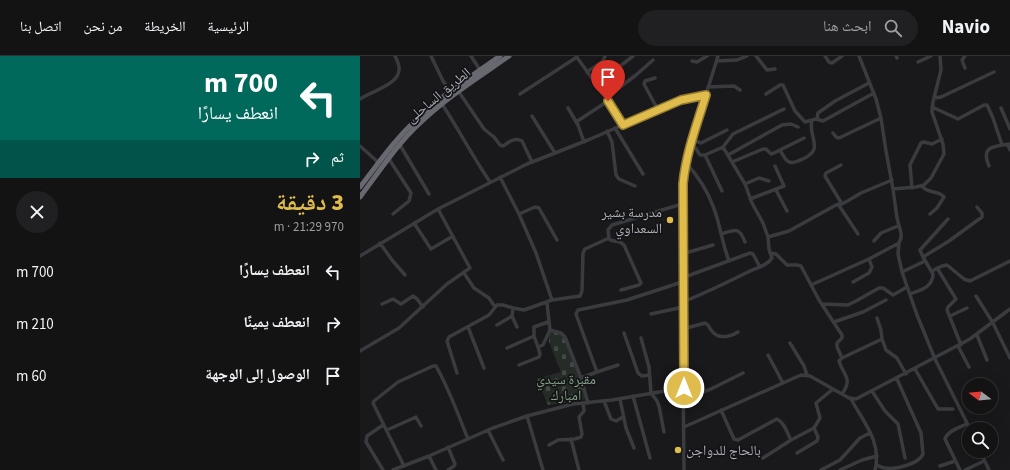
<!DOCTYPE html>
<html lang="ar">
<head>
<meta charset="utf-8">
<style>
	:root { --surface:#131314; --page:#202022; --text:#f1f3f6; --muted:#9d9ea0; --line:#323234; --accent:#e0bc4c }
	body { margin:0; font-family:"Source Sans 3","Noto Naskh Arabic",sans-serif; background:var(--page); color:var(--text); direction:rtl; height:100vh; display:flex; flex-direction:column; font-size:15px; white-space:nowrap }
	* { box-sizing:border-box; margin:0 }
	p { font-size:13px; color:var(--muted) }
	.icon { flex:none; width:22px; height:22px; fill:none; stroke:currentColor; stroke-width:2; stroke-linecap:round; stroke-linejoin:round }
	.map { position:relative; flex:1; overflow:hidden; direction:ltr }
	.drawer { display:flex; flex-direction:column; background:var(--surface); width:360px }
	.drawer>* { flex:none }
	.hud { background:#00695c; color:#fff; overflow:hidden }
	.needle { width:26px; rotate:286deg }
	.tools { position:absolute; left:602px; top:322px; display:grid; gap:8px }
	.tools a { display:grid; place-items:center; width:36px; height:36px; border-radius:50%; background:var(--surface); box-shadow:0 4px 16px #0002,0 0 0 1px var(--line); font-size:20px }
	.pin { position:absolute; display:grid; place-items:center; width:34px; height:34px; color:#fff; margin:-41px -17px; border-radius:50% 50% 50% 0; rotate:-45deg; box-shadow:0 0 4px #0007 }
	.pin .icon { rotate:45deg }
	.me { position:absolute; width:44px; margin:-22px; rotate:0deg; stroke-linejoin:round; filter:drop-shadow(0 0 3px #0008) }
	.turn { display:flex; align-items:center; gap:14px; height:84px; padding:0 16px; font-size:18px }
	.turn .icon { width:52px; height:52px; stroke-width:2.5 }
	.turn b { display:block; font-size:28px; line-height:34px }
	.then { display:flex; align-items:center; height:38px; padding:0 16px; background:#0003; gap:8px; font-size:15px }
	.round { display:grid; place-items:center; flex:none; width:42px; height:42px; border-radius:21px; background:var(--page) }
	.headline { display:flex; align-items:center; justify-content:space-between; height:68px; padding:0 16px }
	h1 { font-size:24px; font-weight:800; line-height:30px; color:var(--accent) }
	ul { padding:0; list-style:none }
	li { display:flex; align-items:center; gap:12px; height:52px; padding:0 16px }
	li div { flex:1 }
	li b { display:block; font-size:15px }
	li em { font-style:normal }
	header { display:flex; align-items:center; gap:24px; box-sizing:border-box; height:56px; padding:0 20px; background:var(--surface); border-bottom:1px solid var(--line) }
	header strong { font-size:19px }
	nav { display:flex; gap:22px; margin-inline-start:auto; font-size:14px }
	.search { width:280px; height:36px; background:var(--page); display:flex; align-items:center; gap:10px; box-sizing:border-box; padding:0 14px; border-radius:22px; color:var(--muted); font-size:15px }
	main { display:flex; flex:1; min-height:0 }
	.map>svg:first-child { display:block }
</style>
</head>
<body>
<header>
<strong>Navio</strong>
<div class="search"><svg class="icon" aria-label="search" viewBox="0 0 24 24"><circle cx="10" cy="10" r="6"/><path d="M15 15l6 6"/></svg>ابحث هنا</div>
<nav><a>الرئيسية</a><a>الخريطة</a><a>من نحن</a><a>اتصل بنا</a></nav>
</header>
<main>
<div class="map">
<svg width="650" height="414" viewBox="0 0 650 414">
	<defs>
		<pattern id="cemetery-stones" width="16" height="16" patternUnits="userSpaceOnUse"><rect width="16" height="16" fill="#252c27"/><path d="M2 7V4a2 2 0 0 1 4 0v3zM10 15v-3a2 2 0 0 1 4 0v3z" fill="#424844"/></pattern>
	</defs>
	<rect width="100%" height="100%" fill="#19191b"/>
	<path fill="url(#cemetery-stones)" d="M192 274 203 279 220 322 226 343 188 349 177 323 201 316 189 286V279Z"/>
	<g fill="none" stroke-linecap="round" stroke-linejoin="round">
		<path stroke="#3a3b3f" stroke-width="3.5" d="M71 0 83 25 90 36
			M111 0 120 14
			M216 0 246 42 263 69
			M396 0 407 14 415 13
			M465 0 469 6 472 7 482 0
			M499 0 516 43 521 62 526 95 533 133 537 162 541 177V182L539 187 538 198 542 216 557 259 575 303 610 373
			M536 0 537 2
			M332 5 337 6 347 0
			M357 5 377 4 387 0
			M558 6 571 0
			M605 12 602 4 605 0
			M227 16 243 5 245 0
			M295 22 285 25 284 28 298 54
			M237 28 273 0
			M348 31 374 30 380 34
			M99 36 124 73 134 81 140 89 143 90C149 86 155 81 162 85L172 106
			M160 38 217 1
			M406 38 420 29H423L435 55 445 66 456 63 463 65 514 37
			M246 42 276 19 293 4
			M574 42 581 41 634 16
			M0 43C10 36 41 28 39 12 39 8 37 4 35 0
			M82 48C99 74 113 101 130 126
			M572 51 598 63 624 49H627L633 62 642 89
			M208 52 218 69 224 86
			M641 52 650 73
			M172 60 195 97
			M457 63 458 57 475 45 509 27
			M216 66 248 45
			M255 72 283 118
			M247 75 252 86 256 119 259 123 275 130
			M473 77 476 81 479 82 521 62
			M332 84 341 87 367 74
			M332 87 340 99H345L363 91 373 78 424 53
			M40 89 69 138
			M648 89 650 94
			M0 90 19 107
			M420 94C425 103 428 110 438 105 468 94 447 82 452 64
			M345 99 362 135
			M368 99 422 69 431 68 438 71
			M29 103 51 137 49 145 33 158
			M372 106 403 93H406L411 98 414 97 444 82
			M326 107C338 120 347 134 353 150 360 167 362 187 369 205
			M481 109 466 117 465 120 482 148
			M629 110C620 90 635 90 650 88
			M140 121 159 158 175 151 179 152 197 184
			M385 128 399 122 409 125
			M562 130C567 138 579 134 584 141L577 152 570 158
			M552 132 550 109 561 87 564 86 572 88 582 83
			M533 133 556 131 564 129 571 122 584 98 583 88 572 56 573 46 581 14 580 0
			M416 134 427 155
			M390 143 424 130 415 110
			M478 148 498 178
			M159 158 176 197 192 244
			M54 167 71 193 93 180
			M361 178C375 174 379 170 385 186
			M408 181 429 175 476 149 484 147 501 137 532 124
			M249 182 250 184 260 186 264 189 281 227 279 229 261 234
			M514 185 521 177 538 170
			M20 187 32 204 45 219
			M410 197 416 198 427 209H437L441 210 459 244 482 279V282L477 287V291L482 302 479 305C484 321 493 322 482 338
			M322 198 353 189
			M0 200 78 153 167 108 228 84 318 45 346 39
			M563 201 589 185 622 161V157L617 151
			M577 212 596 243 588 251 587 254 601 289
			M572 215 582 210 587 209 604 223 610 225 650 205
			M542 216 565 205
			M104 217 114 232 129 242 135 251
			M322 222 390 197 393 198 400 211
			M493 226 509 217 512 211 509 203
			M451 229 509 203 539 187
			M550 238C561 234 573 231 573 218L563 201 560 194 588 163
			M616 240 633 267 650 302
			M323 246C345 237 366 227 388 216 396 212 407 210 412 202L409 193 408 181 403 167 392 147 385 128 363 91
			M187 247 190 274 201 277 205 281 221 322 228 347
			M22 248 33 243 41 248 53 240 57 243 63 251
			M462 248 488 249 496 245 519 232H523L533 239 547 231
			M153 252 152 260 157 271
			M291 258 323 251
			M590 260 607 252
			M517 262 521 274 522 283
			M474 266 503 256 526 244
			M137 269 152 260
			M108 271 124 312
			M323 273 345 267C349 269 349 271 351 274 358 284 370 281 378 276
			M264 277 278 317 282 320 289 319
			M617 279 627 304
			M174 280V271L188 266
			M281 282 289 311 291 337 297 345 299 350 304 376
			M430 287 444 310 447 319
			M598 290 609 311
			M147 292 174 280 178 291
			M0 295 39 272 87 228 110 212 78 153
			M408 299 423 327
			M482 302 522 283 526 294 537 302 546 318
			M159 309 179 301 180 298 178 291 183 289 190 274
			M555 313 578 353H593
			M237 316 258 309
			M97 317 87 285 89 281 129 259 137 249H143L153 252 164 254 192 244 220 240 222 235 223 197 225 193 249 182 248 174 252 169 322 148
			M221 322 237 316 217 261 216 258 218 254 267 244 322 226
			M512 335 525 355 538 368 545 402
			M273 340 290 402
			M260 343 266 372 274 392
			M324 343 351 333 383 317
			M491 343C504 367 522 386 515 414
			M244 345 251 363 256 365 263 361
			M361 354 374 383 378 384 417 363C425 367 427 377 431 384
			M167 360 183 414
			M324 371 441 319 450 320 489 342 496 343 610 283 650 253
			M27 374 56 361 61 370
			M128 374 143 404
			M211 383 219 414
			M189 389 198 384 215 383 221 381 222 378 219 361 224 355 223 347
			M620 395 629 414
			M437 397 457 385 458 381 454 372
			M69 400 76 414
			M403 402 431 384 454 372 460 362 456 347 473 333
			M516 409C519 410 522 412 525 412 535 414 559 408 563 398L561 377 537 323
			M44 410 13 347 14 345 38 326 73 310H76C89 333 98 358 108 383
			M580 410 595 405
			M23 414 6 386 7 380 23 369
			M33 414 69 400 133 372 167 360 213 348 252 344 323 332
			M88 414 94 410 95 408 88 391
			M324 414 322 222 323 128 325 112 332 84 358 0
			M461 414 480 404 500 382 510 377
			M480 414 502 404 517 400
			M600 414 585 383C587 375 600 371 607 368
			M605 414 624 405"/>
		<path stroke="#676870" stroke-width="5" d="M0 131C18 108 35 83 57 63 82 39 112 20 140 0
			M0 141C19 116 37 88 60 67 87 41 119 21 149 0"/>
	</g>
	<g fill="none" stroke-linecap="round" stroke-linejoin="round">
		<defs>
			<path id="route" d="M248 45 263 69 321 44 346 39C337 68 326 97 323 128L324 332"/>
		</defs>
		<use href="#route" stroke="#927a31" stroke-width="10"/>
		<use href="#route" stroke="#e0bc4c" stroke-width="7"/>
	</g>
	<g fill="#e0bc4c" stroke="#141416" stroke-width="1.5">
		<circle cx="310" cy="164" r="4"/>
		<circle cx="318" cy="394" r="4"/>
	</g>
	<g text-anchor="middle" stroke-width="3.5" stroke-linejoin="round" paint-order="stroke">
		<g font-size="14" fill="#adafb9" stroke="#141416">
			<text transform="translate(78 39) rotate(-39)" y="5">الطريق الساحلى</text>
		</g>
		<g font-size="14" fill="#adafb9" stroke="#141416" text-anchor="end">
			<text x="302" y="161">مدرسة بشير<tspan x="302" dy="16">السعداوي</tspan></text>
			<text x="326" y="399" text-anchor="start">بالحاج للدواجن</text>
		</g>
		<g font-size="14" fill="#86a28a" stroke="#141416">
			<text x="206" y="328">مقبرة سيدي<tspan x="206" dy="16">امبارك</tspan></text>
		</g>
	</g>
</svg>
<div class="tools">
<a><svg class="needle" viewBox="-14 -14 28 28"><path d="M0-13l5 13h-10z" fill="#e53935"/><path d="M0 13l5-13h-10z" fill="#9d9ea0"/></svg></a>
<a><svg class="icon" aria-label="search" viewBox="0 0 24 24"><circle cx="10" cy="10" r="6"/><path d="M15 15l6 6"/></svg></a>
</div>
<div class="pin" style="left:248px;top:45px;background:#d93025"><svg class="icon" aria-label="arrive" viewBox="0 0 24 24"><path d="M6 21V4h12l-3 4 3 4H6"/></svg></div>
<svg class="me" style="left:324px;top:332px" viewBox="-20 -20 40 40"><circle r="17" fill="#e0bc4c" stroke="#fff" stroke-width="3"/><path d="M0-11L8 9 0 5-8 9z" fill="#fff"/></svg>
</div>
<section class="drawer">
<div class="hud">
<div class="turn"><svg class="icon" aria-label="left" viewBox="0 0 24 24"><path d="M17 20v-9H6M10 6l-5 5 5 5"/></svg><div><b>700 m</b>انعطف يسارًا</div></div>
<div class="then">ثم<svg class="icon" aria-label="right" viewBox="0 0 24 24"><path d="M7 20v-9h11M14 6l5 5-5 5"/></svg></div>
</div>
<div class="headline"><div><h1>3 دقيقة</h1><p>970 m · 21:29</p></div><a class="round"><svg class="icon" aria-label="close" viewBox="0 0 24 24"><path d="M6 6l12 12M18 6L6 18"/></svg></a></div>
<ul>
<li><svg class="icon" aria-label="left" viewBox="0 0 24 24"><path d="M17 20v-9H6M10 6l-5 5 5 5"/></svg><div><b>انعطف يسارًا</b></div><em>700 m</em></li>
<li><svg class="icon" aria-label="right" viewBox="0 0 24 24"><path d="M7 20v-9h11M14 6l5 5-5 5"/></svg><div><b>انعطف يمينًا</b></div><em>210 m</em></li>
<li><svg class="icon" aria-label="arrive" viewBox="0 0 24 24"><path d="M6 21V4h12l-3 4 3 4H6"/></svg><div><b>الوصول إلى الوجهة</b></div><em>60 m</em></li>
</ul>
</section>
</main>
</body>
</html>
